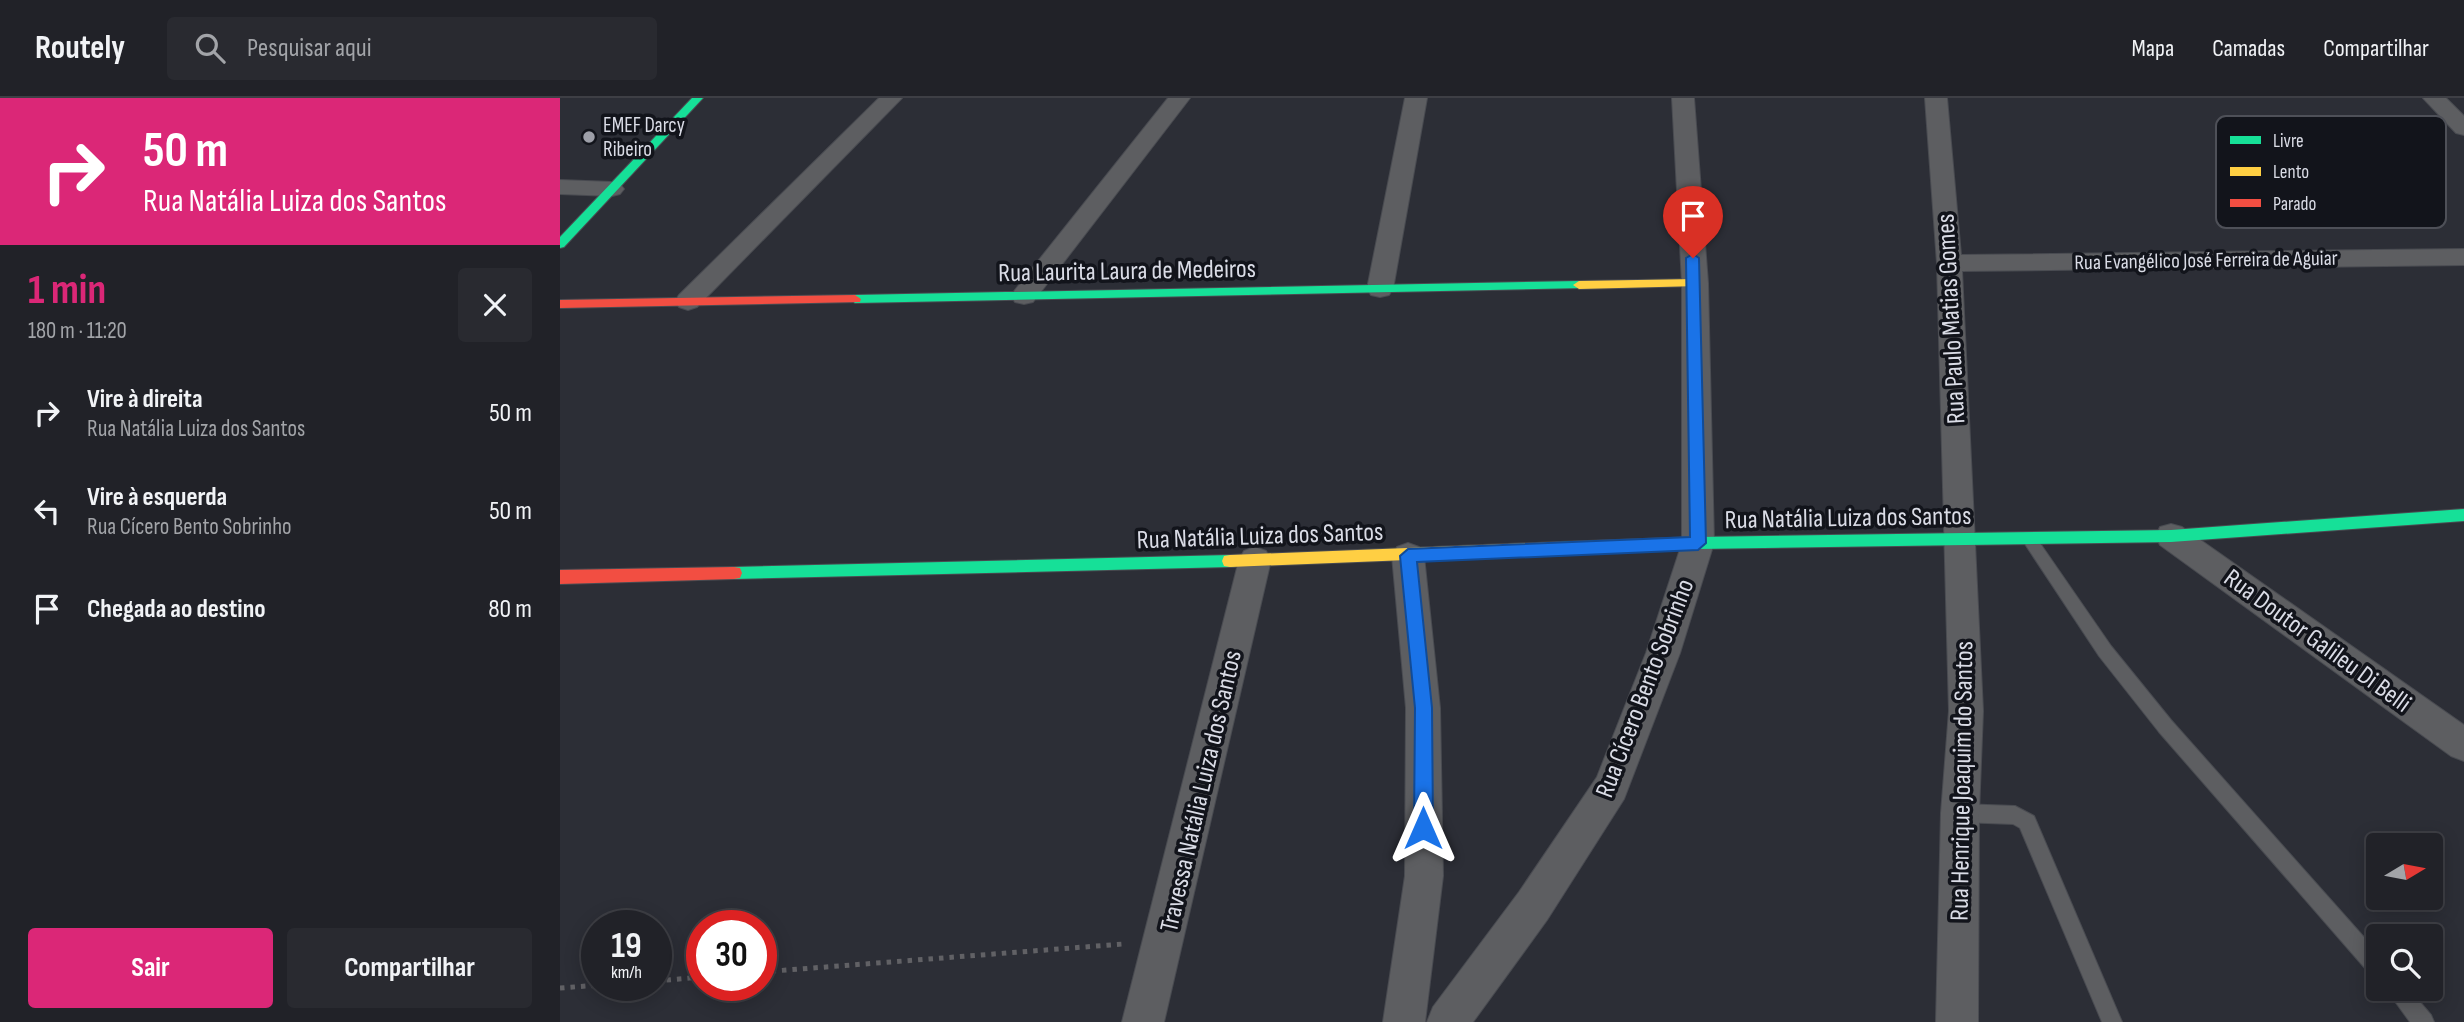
<!DOCTYPE html>
<html lang="pt">
<head>
<meta charset="utf-8">
<style>
	:root { --surface:#212228; --page:#292a30; --text:#f1f3f6; --muted:#a2a4a8; --line:#3e3f45; --accent:#db2777 }
	body { margin:0; font-family:"Sofia Sans Condensed",sans-serif; background:var(--page); color:var(--text); height:100vh; display:flex; flex-direction:column; font-size:26px; white-space:nowrap }
	* { box-sizing:border-box; margin:0 }
	p { font-size:23px; color:var(--muted) }
	.icon { flex:none; width:38px; height:38px; fill:none; stroke:currentColor; stroke-width:2; stroke-linecap:round; stroke-linejoin:round }
	.map { position:relative; flex:1; overflow:hidden }
	.details { display:flex; flex-direction:column; background:var(--surface); width:560px }
	.details>* { flex:none }
	.banner { background:#db2777; color:#fff; overflow:hidden }
	.needle { width:46px; rotate:80deg }
	.buttons { position:absolute; left:1806px; top:735px; display:grid; gap:14px }
	.buttons a { display:grid; place-items:center; width:77px; height:77px; border-radius:7px; background:var(--surface); box-shadow:0 4px 18px #0003,0 0 0 2px var(--line); font-size:35px }
	.speed { position:absolute; left:21px; top:812px; display:flex; gap:14px; font-size:35px; font-weight:700; text-align:center }
	.speed>* { display:grid; place-content:center; width:91px; height:91px; border-radius:50%; background:var(--surface); box-shadow:0 4px 18px #0003,0 0 0 2px var(--line); line-height:1 }
	.speed small { font-size:18px; font-weight:400 }
	.speed .limit { border:10px solid #d22; background:#fff; color:#111 }
	.pin { position:absolute; display:grid; place-items:center; width:60px; height:60px; color:#fff; margin:-72px -30px; border-radius:50% 50% 50% 0; rotate:-45deg; box-shadow:0 0 7px #0007 }
	.pin .icon { rotate:45deg }
	.me { position:absolute; width:77px; margin:-38px; rotate:0deg; stroke-linejoin:round; filter:drop-shadow(0 0 5px #0008) }
	.turn { display:flex; align-items:center; gap:24px; height:147px; padding:0 28px; font-size:32px }
	.turn .icon { width:91px; height:91px; stroke-width:2.5 }
	.turn b { display:block; font-size:49px; line-height:60px }
	.round { display:grid; place-items:center; flex:none; width:74px; height:74px; border-radius:7px; background:var(--page) }
	.headline { display:flex; align-items:center; justify-content:space-between; height:119px; padding:0 28px }
	h1 { font-size:42px; font-weight:700; line-height:52px; color:var(--accent) }
	.primary-button { display:flex; gap:14px; margin-top:auto; padding:14px 28px }
	.primary-button a { flex:1; height:80px; border-radius:7px; background:var(--accent); color:#fff; font-size:28px; font-weight:700; line-height:80px; text-align:center }
	.primary-button a+a { background:var(--page); color:var(--text) }
	ul { padding:0; list-style:none }
	li { display:flex; align-items:center; gap:21px; height:98px; padding:0 28px }
	li div { flex:1 }
	li b { display:block; font-size:26px }
	li em { font-style:normal }
	header { display:flex; align-items:center; gap:42px; box-sizing:border-box; height:98px; padding:0 35px; background:var(--surface); border-bottom:2px solid var(--line) }
	header strong { font-size:33px }
	nav { display:flex; gap:38px; margin-inline-start:auto; font-size:24px }
	.search { width:490px; height:63px; background:var(--page); display:flex; align-items:center; gap:18px; box-sizing:border-box; padding:0 24px; border-radius:7px; color:var(--muted); font-size:26px }
	main { display:flex; flex:1; min-height:0 }
	.map>svg:first-child { display:block }
</style>
</head>
<body>
<header>
<strong>Routely</strong>
<div class="search"><svg class="icon" aria-label="search" viewBox="0 0 24 24"><circle cx="10" cy="10" r="6"/><path d="M15 15l6 6"/></svg>Pesquisar aqui</div>
<nav><a>Mapa</a><a>Camadas</a><a>Compartilhar</a></nav>
</header>
<main>
<section class="details">
<div class="banner">
<div class="turn"><svg class="icon" aria-label="right" viewBox="0 0 24 24"><path d="M7 20v-9h11M14 6l5 5-5 5"/></svg><div><b>50 m</b>Rua Natália Luiza dos Santos</div></div>
</div>
<div class="headline"><div><h1>1 min</h1><p>180 m · 11:20</p></div><a class="round"><svg class="icon" aria-label="close" viewBox="0 0 24 24"><path d="M6 6l12 12M18 6L6 18"/></svg></a></div>
<ul>
<li><svg class="icon" aria-label="right" viewBox="0 0 24 24"><path d="M7 20v-9h11M14 6l5 5-5 5"/></svg><div><b>Vire à direita</b><p>Rua Natália Luiza dos Santos</p></div><em>50 m</em></li>
<li><svg class="icon" aria-label="left" viewBox="0 0 24 24"><path d="M17 20v-9H6M10 6l-5 5 5 5"/></svg><div><b>Vire à esquerda</b><p>Rua Cícero Bento Sobrinho</p></div><em>50 m</em></li>
<li><svg class="icon" aria-label="arrive" viewBox="0 0 24 24"><path d="M6 21V4h12l-3 4 3 4H6"/></svg><div><b>Chegada ao destino</b></div><em>80 m</em></li>
</ul>
<div class="primary-button"><a>Sair</a><a>Compartilhar</a></div>
</section>
<div class="map">
<svg width="1904" height="924" viewBox="0 0 1904 924">
	<rect width="100%" height="100%" fill="#2c2e36"/>
	<g fill="none" stroke-linecap="round" stroke-linejoin="round">
		<defs>
			<path id="lane" d="M1470 436 1475 438 1551 548 1611 622 1818 855V880L1811 877 1599 634 1539 558 1465 446 1462 442 1465 438Z
				M1400 706 1455 708 1474 718 1562 924H1542L1460 730 1453 726 1400 724 1393 721 1391 715 1393 709Z
				M1826 891H1849L1871 917 1874 924H1850Z"/>
			<path id="street" d="M319 0H342L137 209 128 212 119 209 115 203 119 197Z
				M608 0H630L473 204 464 206 455 204 451 198 455 192Z
				M845 0H867L833 191 829 197 820 199 811 197 807 191Z
				M1112 0H1134L1148 185 1154 445 1120 555 1064 701 987 822 913 924H867L873 909 959 794 1037 679 1086 555 1122 445V185Z
				M1365 0H1387L1401 157 1904 151V167L1402 173 1423 613 1419 715 1418 924H1376L1381 715 1389 613 1377 165Z
				M1863 0H1886L1904 18V37L1896 35Z
				M0 82 52 84 60 86 64 91 60 96 52 98 0 96Z
				M1611 426 1622 429 1904 627V663L1891 658 1600 447 1596 438 1600 429Z
				M848 445 859 449 864 458 880 610 883 778 865 924H823L845 778 846 610 832 458 837 449Z
				M695 449 706 453 711 462 604 924H562L679 462 684 453Z"/>
			<path id="fast" d="M132 0H143L4 149 0 150V139Z
				M1019 183 1025 187 1023 190 295 205 289 201 295 197Z
				M1904 411V423L1611 444 1138 451 999 456 993 454 991 450 993 446 999 444 1138 439 1611 432Z
				M670 457 676 458 678 463 676 468 670 469 174 481 168 480 166 475 168 470 174 469Z"/>
			<path id="slow" d="M1135 181 1139 182V188L1019 191 1013 187 1019 183Z
				M999 444 1005 446 1007 450 1005 454 999 456 670 469 664 468 662 463 664 458 670 457Z"/>
			<path id="jam" d="M295 197 301 201 300 204 0 210V202Z
				M174 469 180 470 182 475 180 480 174 481 0 486V472Z"/>
		</defs>
		<use href="#lane" stroke="#494b51" stroke-width="2"/>
		<use href="#street" stroke="#494b51" stroke-width="2"/>
		<use href="#fast" stroke="#494b51" stroke-width="2"/>
		<use href="#slow" stroke="#494b51" stroke-width="2"/>
		<use href="#jam" stroke="#494b51" stroke-width="2"/>
		<path stroke="#616165" stroke-width="5" stroke-dasharray="4.5 6" stroke-linecap="butt" d="M201 874 563 846
			M96 883 142 879
			M0 890 40 887"/>
		<use href="#lane" fill="#5d5e61" fill-rule="evenodd"/>
		<use href="#street" fill="#5d5e61" fill-rule="evenodd"/>
		<use href="#fast" fill="#16e098" fill-rule="evenodd"/>
		<use href="#slow" fill="#ffcf43" fill-rule="evenodd"/>
		<use href="#jam" fill="#f24e42" fill-rule="evenodd"/>
	</g>
	<path fill="#1a73e8" stroke="#114b97" stroke-width="2" d="M1133 156 1139 160 1146 445 1138 452 857 464 872 610 873 730 870 736 863 739 857 736 854 730 855 610 840 458 848 451 1130 439 1126 160Z"/>
	<circle fill="#9d9fa8" stroke="#12141b" stroke-width="2.5" cx="29" cy="39" r="7"/>
	<g text-anchor="middle" stroke-width="7" stroke-linejoin="round" paint-order="stroke">
		<g font-size="21" fill="#dadce6" stroke="#12141b" text-anchor="start">
			<text x="43" y="34">EMEF Darcy<tspan x="43" dy="24">Ribeiro</tspan></text>
		</g>
		<g font-size="21" fill="#dadce6" stroke="#12141b">
			<text transform="translate(1646 162) rotate(-1)" y="7">Rua Evangélico José Ferreira de Aguiar</text>
		</g>
		<g font-size="26" fill="#dadce6" stroke="#12141b">
			<text transform="translate(567 172) rotate(-1)" y="9">Rua Laurita Laura de Medeiros</text>
			<text transform="translate(1390 221) rotate(-93)" y="9">Rua Paulo Matias Gomes</text>
			<text transform="translate(1288 419) rotate(-1)" y="9">Rua Natália Luiza dos Santos</text>
			<text transform="translate(700 437) rotate(-2)" y="9">Rua Natália Luiza dos Santos</text>
			<text transform="translate(1758 542) rotate(36)" y="9">Rua Doutor Galileu Di Belli</text>
			<text transform="translate(1084 590) rotate(-69)" y="9">Rua Cícero Bento Sobrinho</text>
			<text transform="translate(1401 683) rotate(-89)" y="9">Rua Henrique Joaquim do Santos</text>
			<text transform="translate(640 693) rotate(-77)" y="9">Travessa Natália Luiza dos Santos</text>
		</g>
	</g>
	<rect x="1656" y="18" width="230" height="112" rx="10" fill="#12141b" stroke="#4e5058" stroke-width="2"/>
	<rect x="1670" y="38" width="31" height="8" fill="#16e098"/>
	<rect x="1670" y="69" width="31" height="9" fill="#ffcf43"/>
	<rect x="1670" y="101" width="31" height="8" fill="#f24e42"/>
	<g font-size="19" fill="#dadce6">
		<text x="1713" y="49">Livre</text>
		<text x="1713" y="80">Lento</text>
		<text x="1713" y="112">Parado</text>
	</g>
</svg>
<div class="buttons">
<a><svg class="needle" viewBox="-14 -14 28 28"><path d="M0-13l5 13h-10z" fill="#e53935"/><path d="M0 13l5-13h-10z" fill="#a2a4a8"/></svg></a>
<a><svg class="icon" aria-label="search" viewBox="0 0 24 24"><circle cx="10" cy="10" r="6"/><path d="M15 15l6 6"/></svg></a>
</div>
<div class="speed"><div>19<small>km/h</small></div><div class="limit">30</div></div>
<div class="pin" style="left:1133px;top:160px;background:#d93025"><svg class="icon" aria-label="arrive" viewBox="0 0 24 24"><path d="M6 21V4h12l-3 4 3 4H6"/></svg></div>
<svg class="me" style="left:863px;top:730px" viewBox="-20 -20 40 40"><path d="M0-17L14 15 0 8-14 15z" fill="#1a73e8" stroke="#fff" stroke-width="4"/></svg>
</div>
</main>
</body>
</html>
